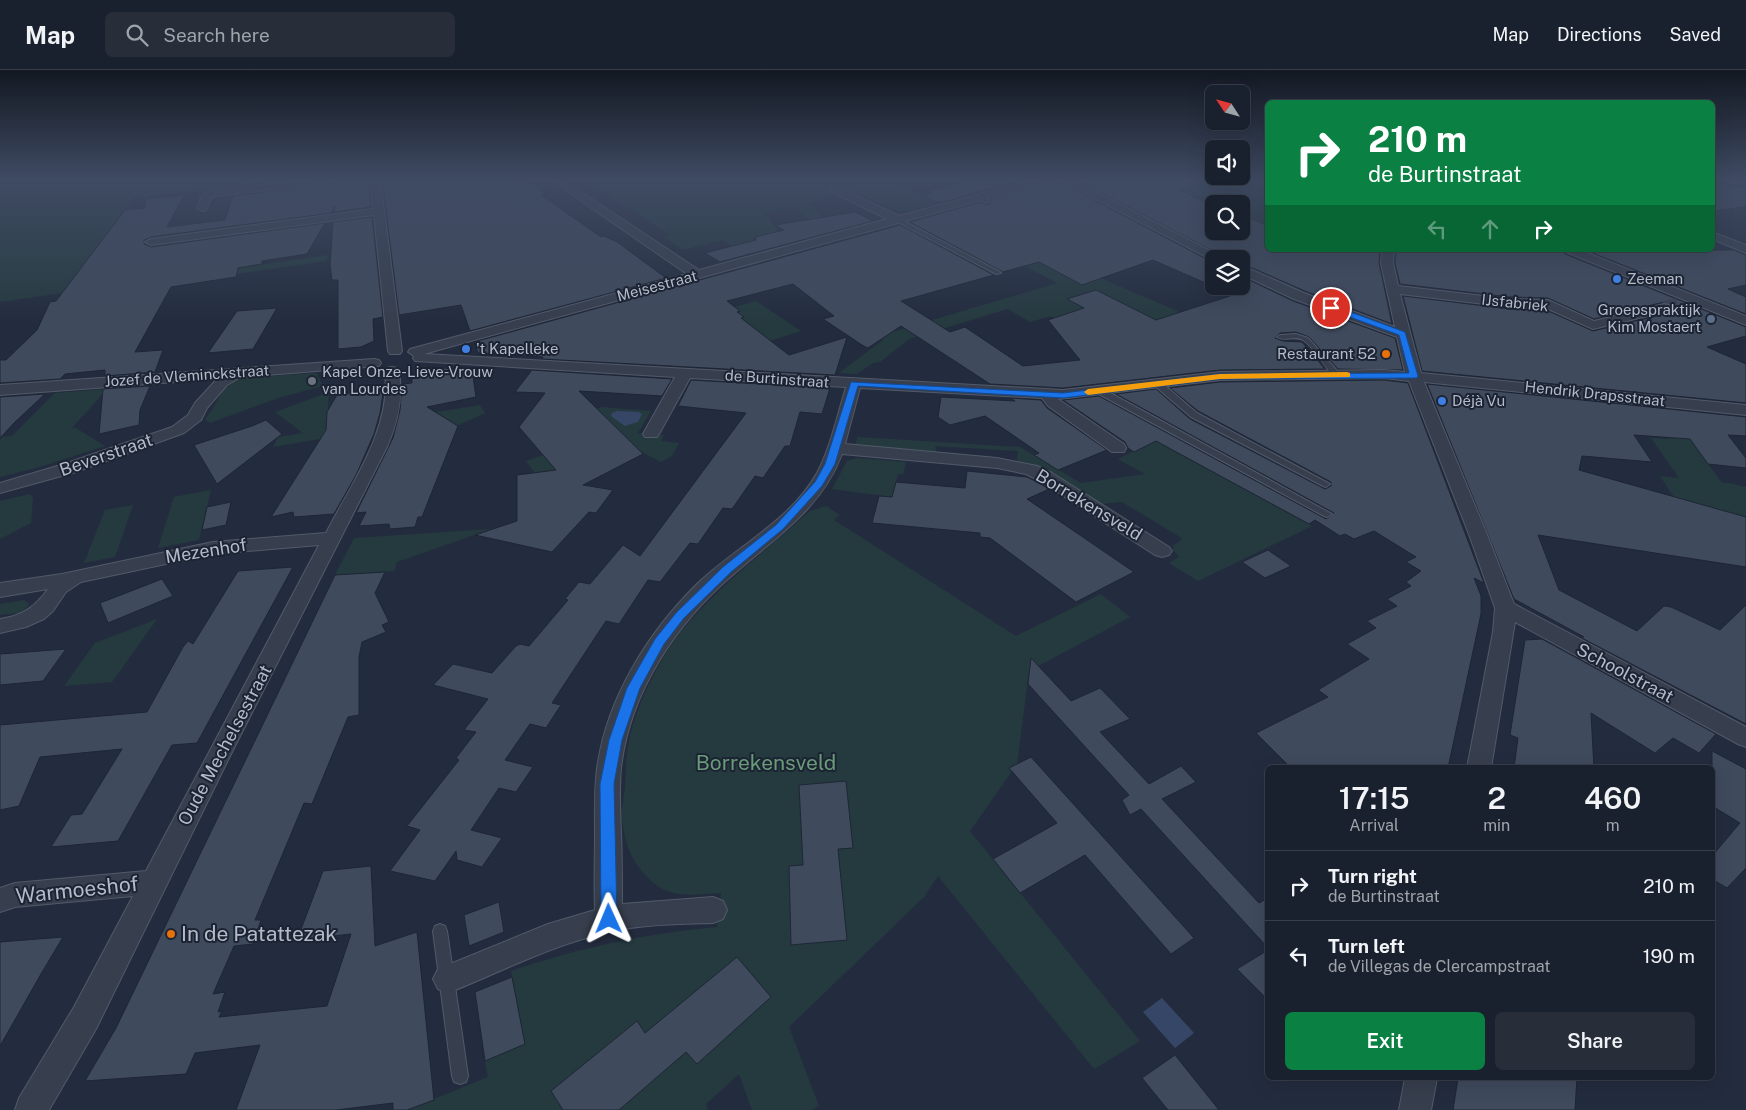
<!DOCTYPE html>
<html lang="en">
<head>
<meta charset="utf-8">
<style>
	:root { --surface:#1a212e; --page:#272e3a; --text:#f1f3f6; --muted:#9fa3aa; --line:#383e4a; --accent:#0b8043 }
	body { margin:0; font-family:"Public Sans",sans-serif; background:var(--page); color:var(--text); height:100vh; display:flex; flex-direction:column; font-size:19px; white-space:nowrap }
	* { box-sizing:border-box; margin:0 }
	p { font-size:16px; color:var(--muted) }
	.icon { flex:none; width:28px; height:28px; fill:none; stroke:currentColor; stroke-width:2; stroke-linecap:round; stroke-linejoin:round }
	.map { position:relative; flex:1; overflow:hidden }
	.details { position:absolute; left:1265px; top:695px; width:450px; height:315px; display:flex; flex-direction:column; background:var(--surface); border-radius:8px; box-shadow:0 5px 20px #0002,0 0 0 1px var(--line) }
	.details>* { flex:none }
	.hud { position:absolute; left:1265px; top:30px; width:450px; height:152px; border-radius:8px; box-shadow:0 5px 20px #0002,0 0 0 1px var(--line); background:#0b8043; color:#fff; overflow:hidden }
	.needle { width:32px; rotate:306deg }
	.fabs { position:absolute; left:1205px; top:15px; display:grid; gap:10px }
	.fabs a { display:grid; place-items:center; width:45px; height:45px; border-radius:8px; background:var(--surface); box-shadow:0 5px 20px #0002,0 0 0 1px var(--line); font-size:25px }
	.pin { position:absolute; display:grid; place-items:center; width:42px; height:42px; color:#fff; margin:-21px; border:2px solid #fff; border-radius:50%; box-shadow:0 1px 5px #0007 }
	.me { position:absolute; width:55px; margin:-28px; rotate:359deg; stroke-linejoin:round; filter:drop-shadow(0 0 4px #0008) }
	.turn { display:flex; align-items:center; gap:18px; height:105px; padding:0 20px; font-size:22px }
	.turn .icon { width:65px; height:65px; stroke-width:2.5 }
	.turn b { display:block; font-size:35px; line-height:42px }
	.lanes { display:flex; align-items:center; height:48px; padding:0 20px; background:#0003; justify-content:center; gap:25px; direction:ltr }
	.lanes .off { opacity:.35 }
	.eta { display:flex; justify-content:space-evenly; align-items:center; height:85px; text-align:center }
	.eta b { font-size:30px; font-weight:600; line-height:35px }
	.primary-button { display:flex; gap:10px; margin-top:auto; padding:10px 20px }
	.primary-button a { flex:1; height:58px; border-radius:8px; background:var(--accent); color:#fff; font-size:20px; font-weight:600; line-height:58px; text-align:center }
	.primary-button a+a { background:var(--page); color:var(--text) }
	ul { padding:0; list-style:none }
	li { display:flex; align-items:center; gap:15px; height:70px; padding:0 20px; border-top:1px solid var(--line) }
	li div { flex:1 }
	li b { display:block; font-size:19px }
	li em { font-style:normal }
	header { display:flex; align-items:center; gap:30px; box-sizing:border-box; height:70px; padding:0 25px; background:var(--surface); border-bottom:1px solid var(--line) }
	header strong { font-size:24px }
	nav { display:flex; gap:28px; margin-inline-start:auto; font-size:18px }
	.search { width:350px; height:45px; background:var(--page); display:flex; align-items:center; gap:12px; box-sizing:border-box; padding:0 18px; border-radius:8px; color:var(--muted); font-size:19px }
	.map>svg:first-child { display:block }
</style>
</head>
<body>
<header>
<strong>Map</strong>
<div class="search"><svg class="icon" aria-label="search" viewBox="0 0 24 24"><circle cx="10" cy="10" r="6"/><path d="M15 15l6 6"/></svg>Search here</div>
<nav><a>Map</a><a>Directions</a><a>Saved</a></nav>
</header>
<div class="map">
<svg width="1746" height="1040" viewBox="0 0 1746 1040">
	<rect width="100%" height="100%" fill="#232c3e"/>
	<path fill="#253a3f" d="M3 108H315L133 128 62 223 0 232V109Z
		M581 108H907L892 112 939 133 908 141H899L851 121 808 132 824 150 811 152 796 135 765 143 778 161 753 168 761 181 745 185 722 170 683 180 664 167 670 165Z
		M1219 108H1254L1262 112 1260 110 1267 108V156L1241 152V134H1214V136L1180 120Z
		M1087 179 1091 204 1198 250 1091 267 1051 246 1030 252 1008 239 909 269 880 292 873 293 857 304 839 303 883 270 878 266 1057 213 1025 196Z
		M328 185 327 191 194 210 184 206Z
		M756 231 801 261 760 274 724 240Z
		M316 303 323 316 278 328 210 353 205 349C221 331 217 317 244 308Z
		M107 319 72 358H76L105 376 40 397 0 407V370L2 367 12 366 55 323Z
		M329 322 327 359 364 367 320 369 273 377 278 367 303 363 275 342Z
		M480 335 485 343 433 367 412 346Z
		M602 337 651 341 638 363 664 365 661 371 679 373 672 386 661 392 625 373 544 415 526 391 618 360 597 339Z
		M1126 355 1312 456 1198 511 1169 493 1179 487 1173 480V476L1182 469 1180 467 1122 432 1101 434 1033 396 1017 392 1018 381 935 376 937 383 855 375 858 367 1020 377 1081 413 1145 404 1118 389 1145 376Z
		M1665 362 1679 365 1682 369H1690L1722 413H1729L1746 417V468L1679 435 1660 406 1679 408 1651 368 1669 369Z
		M857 388 906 392 903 404H898L892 427 832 419 847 391Z
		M211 420 199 470 158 478 174 427Z
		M30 424 33 428 31 453 0 469V431Z
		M133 435 115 487 84 493 105 440Z
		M826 436 840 445 834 450 1016 566 1101 524 1130 547 1029 601 1017 694 970 761 1140 971 1094 999 938 806 925 825V826L789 957 819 1036 811 1040H752L739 1004 706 1034 708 1040H407L488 1007 485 991 525 974 511 901C578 878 647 863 717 857L721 823C702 824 678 828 661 818 637 803 624 777 622 748 621 738 624 728 625 718 626 704 626 690 628 676 634 640 657 593 680 563 717 517 766 481 810 441Z
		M491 459 397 492 394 501 335 505 354 468Z
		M24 530 29 534 26 538 19 543 0 545V534Z
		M157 549 112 612 64 616 95 573Z"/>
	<path fill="#364666" d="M617 341 639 342 642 344 638 352 625 356 611 346 612 343Z
		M1162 928 1194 963 1175 978 1143 942Z"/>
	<path fill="#3f4a5d" stroke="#1e2635" d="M239 108H289V109L236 116Z
		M382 108H522L545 124 541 125 601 167 604 166 617 172 666 208 470 261 461 235 399 245Z
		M980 108H1030L940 133 922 125 932 123 929 121Z
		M1073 108H1201V114L1179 120 1214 135V161H1241V148L1248 150 1253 149 1268 156V180H1380L1379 193 1392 254 1305 221 1241 193V189H1228Z
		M368 109 371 137 334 142 335 136 331 143 151 167 144 170V174L151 177 325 153 307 184 262 191V194L238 198 236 207 171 217 135 282 163 280 155 302 105 306V300L65 304 60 309 0 313V290H6L37 260 50 232 56 231 125 140 145 138V129L184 125 167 157 225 150 233 126Z
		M1056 110 1214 193V216H1241V206L1293 231 1395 268 1403 300 1338 299 1309 267 1296 262 1280 263 1275 268 1283 271 1302 272 1325 299 1220 300 1063 318 990 314 901 256 868 278 862 275 823 249 834 246 793 214 727 231 740 241 737 242 744 247 741 248 789 285 847 267 835 305 542 289 543 287 478 283 474 272 900 155 994 205 901 231 950 262 965 257 1023 296 1080 290 1048 250 1084 238 1067 229 1096 220 1156 250 1230 226 1207 216 1210 215 1153 190 1082 215 1039 192 1003 202 910 152 980 132 988 135 992 131 991 129Z
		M1712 113 1746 118V137L1712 141Z
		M855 142 873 151 720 192 705 183 756 170 755 167 784 160 775 155Z
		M372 147 383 247 373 249 374 271 361 277 338 279V210H332L330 195 333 152Z
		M1396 180H1562L1565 184 1746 257V266L1707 277 1746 294V333L1422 301 1403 226 1510 239 1546 240 1593 261 1669 243 1673 237 1669 233 1664 232 1594 249 1548 228 1510 227 1400 214 1395 193Z
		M1585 180H1734L1746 185V215L1728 219 1746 227V244Z
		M277 238 253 279 208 283 237 241Z
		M428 297 472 300 476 327 427 337 458 356 422 447H418L415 457 390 459 389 454 359 456 366 442 356 443 393 368 400 340 402 314 412 313V304Z
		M532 300 672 309 662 326 579 321 643 384 583 415 613 420 596 443 589 442 552 482 475 465 517 451V405L556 400 519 357 545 323 515 322Z
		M691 310 830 318 822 344 800 342 790 376H785L763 408 755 406 732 439 723 438 698 474 690 473 660 512 648 510 619 554 606 551 552 633 561 635 546 658 530 654 505 690 533 697 516 722 499 718 471 760 502 768 482 797 457 790 456 781 435 811 390 801 420 760 407 756 459 690 456 688 476 662 464 660 488 629 433 615 453 594 492 603 516 576 520 574 529 576 568 530 565 529 579 512 590 514 623 475 640 486 746 343 678 336Z
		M1384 310 1408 313 1484 513 1474 508 1481 526V544L1448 698H1291L1256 663 1328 627 1318 620 1369 589 1347 574 1376 558 1367 551 1397 536 1387 529 1411 516 1406 512 1421 501 1406 492 1416 487 1374 461 1354 469 1345 464 1340 466 1315 450 1309 454 1156 371 1134 382 1128 378 1125 372 1063 330 1099 326 1326 449 1334 443 1116 324 1156 319 1190 349 1325 419 1331 416V412L1198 341 1170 318 1220 312Z
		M1427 314 1746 347V366L1728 365 1746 388V398L1708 394 1690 369 1634 365 1652 392 1582 386 1579 400 1746 447V497L1538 465 1559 520 1637 561 1664 536 1671 537 1720 560 1746 535V654L1580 567H1584L1514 529Z
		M150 316 140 340 139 355 99 364 103 319Z
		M384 317 380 343 374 364 356 405 334 444 294 447 293 442 271 447 326 360 327 342 337 325Z
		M45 324 15 352 0 368V327Z
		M941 327 1015 331 1010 328 1041 330 1047 338 1107 380 1058 400 1034 385 1039 383 985 346 950 355 938 347Z
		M266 350 282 364 217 414 194 375 252 356Z
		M967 401 1027 407 1039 413 1049 419 1027 429 1134 502 1076 532 990 468 980 467V463L872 453 879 426 892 427 896 412 965 418Z
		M231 432 226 455 202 460 207 437Z
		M1268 480 1291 496 1265 508 1242 492Z
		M293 497 197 673 172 675 118 771 51 777 71 745 82 744 122 679 40 687 19 736 0 740V655L147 642 183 577 188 571 193 574 238 501Z
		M385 502 375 523 389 552 382 555 386 562 362 572 359 587V645L348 647 312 734 304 733 255 850H261L253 874 234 876 213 924 225 922 218 942 222 941 219 947 327 936 351 864 297 870 323 801 371 796 375 876 417 862 434 1030 407 1040H393V1033L336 1040H236L260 975 195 983 186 1004 85 1011 116 958 335 505Z
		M162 509 173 526 108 553 100 533Z
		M1542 569 1716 664 1699 683 1673 668 1655 683 1591 643 1594 698H1514L1518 668 1510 665 1525 570Z
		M66 579 43 611 0 615V584Z
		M1031 588 1071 631 1100 618 1130 649 1100 662 1149 714 1181 696 1196 712 1162 729 1259 833 1268 828V878L1141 739 1130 745 1122 730 1129 725 1028 614Z
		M1712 681 1746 699V798L1727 818 1712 809V786L1740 753 1712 736Z
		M1031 687 1194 868 1171 884 1085 785 1020 823 993 789 1057 753 1009 698Z
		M846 711 853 778 838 779 847 870 791 875 789 796 803 795 799 715Z
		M499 832 504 862 469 876 464 845Z
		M63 867 41 904 0 976V872Z
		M1268 880V930L1237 899Z
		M737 887 771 927 697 994 686 982 619 1040H563L551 1021 637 951 645 963Z
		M512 907 525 974 485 991 475 922Z
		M1175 985 1219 1040H1168L1142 1008Z
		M1458 1008H1577L1575 1040H1453Z"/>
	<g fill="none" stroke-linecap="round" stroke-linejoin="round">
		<path stroke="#394153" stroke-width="14" stroke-dasharray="14 7" stroke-linecap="butt" d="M1664 238 1682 234"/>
		<defs>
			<path id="lane" d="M832 117 844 122 845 123 842 125 830 120Z
				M979 126 989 130 990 131 987 133 977 129 976 128Z
				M898 148 1000 202 1001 203 996 204 896 151 895 150Z
				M1296 264 1308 268 1339 303V307H1333C1327 298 1311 275 1303 270 1295 265 1284 272 1277 267L1280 265Z
				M1155 312H1161L1197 343 1330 414 1326 417 1323 416 1191 347 1155 316Z
				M1097 319H1103L1332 444 1327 447 1324 446 1097 323Z
				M440 854 445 856 447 861 468 1006 466 1012 460 1014 454 1012 452 1006 433 861 435 856Z"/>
			<path id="street" d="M315 108H347L342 111 216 126 211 128 206 140 202 141 197 138 202 124 211 121Z
				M370 108H380L402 281 400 284H390L388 281 374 145 151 175 145 172 151 169 373 139Z
				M548 108H560L699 200 887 149 838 125 837 123 838 121H846L899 146 1038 108H1055L1054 110 424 284 1063 320 1220 302 1384 300 1405 302 1397 267 1294 229 1241 204V195L1304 223 1395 257 1381 193 1382 180H1394L1393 193 1398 216 1510 229 1548 230 1594 251 1664 234 1669 235 1671 238 1669 241 1593 259 1546 238 1510 237 1400 224 1421 303 1746 335V345L1424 312 1488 467 1514 534 1746 657V677L1738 674 1515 552 1491 698H1467L1493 562 1495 538 1470 467 1409 311 1384 308 1220 310 1058 329 1124 374 1126 378 1124 382H1112L1048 336 1042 328 860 318 845 374 997 388 1037 396 1052 403 1169 477 1172 481 1169 485 1162 487 1155 485 1040 411 1026 404 997 398 842 384C822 438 776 467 735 503 677 552 630 621 621 698 619 719 620 740 621 762 622 786 622 810 622 834L713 827 723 831 727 840 723 849 713 853C679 854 643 854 610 862 553 874 501 902 448 923L438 919 433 909 438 899 548 854 595 840C594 814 595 789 595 764 595 742 594 721 597 699 606 629 648 562 698 513 737 476 790 451 817 403 831 376 837 346 846 317L690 308 659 364 657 367H645L643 364 675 307 415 291 413 288 414 286 408 282 410 279 687 204Z
				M1056 108H1069L1226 189H1214V191Z
				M1712 108H1746V114L1717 111Z
				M1712 162 1746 175V183L1712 169Z
				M1564 180H1580L1746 246V255L1566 182Z
				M374 289 379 290 381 293 379 296 241 307 227 315 207 338 201 350 184 363 76 402 0 423V413L64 394 172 357 188 345 195 333 217 309 0 325V315Z
				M392 297 397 298 399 301C403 328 398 352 387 377L231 684 96 959 49 1040H15L19 1028 74 937 133 826 15 837 0 842V818L15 813 146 801 319 475 213 484 81 512 66 522 53 541 44 549 26 557 0 563V549C22 546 35 537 48 519L0 527V513L62 504 213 472 326 463C351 414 392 359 385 301L387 298Z
				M1405 1008H1437L1431 1040H1399Z"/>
		</defs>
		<use href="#lane" stroke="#525a69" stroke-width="2"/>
		<use href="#street" stroke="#525a69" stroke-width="2"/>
		<use href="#lane" fill="#373f4e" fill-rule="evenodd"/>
		<use href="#street" fill="#373f4e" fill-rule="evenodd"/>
	</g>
	<linearGradient id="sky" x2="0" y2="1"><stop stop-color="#131822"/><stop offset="0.43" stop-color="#3f4b63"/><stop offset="1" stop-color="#3f4b63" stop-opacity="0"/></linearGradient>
	<rect width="1746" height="254" fill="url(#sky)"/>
	<path fill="#1a73e8" stroke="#114b97" d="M1328 236H1334L1405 262 1418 306 1417 308 1220 309 1063 328 858 316 835 394 822 416 783 459 731 502 684 548 664 574 640 618 622 670 614 714 617 849 615 854 609 856 603 854 601 849 600 714 609 670 627 618 655 569 676 543 723 497 776 455 815 412 825 394 851 312 1063 323 1220 304 1409 303 1399 265 1328 239Z"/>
	<path fill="#f59e0b" d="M1347 302 1350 303V307L1220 309 1088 325 1084 322 1088 319 1220 304Z"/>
	<g fill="#3f7fe0" stroke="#1c2433" stroke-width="2">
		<circle cx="1617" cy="209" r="5"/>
		<circle cx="466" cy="279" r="5"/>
		<circle cx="1442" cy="331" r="5"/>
	</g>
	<circle fill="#5c6f8a" stroke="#1c2433" stroke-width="2" cx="1711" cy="249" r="5"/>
	<g fill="#e8710a" stroke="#1c2433" stroke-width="2">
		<circle cx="1386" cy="284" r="5"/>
		<circle cx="171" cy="864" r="5"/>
	</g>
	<circle fill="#6b7280" stroke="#1c2433" stroke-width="2" cx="312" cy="311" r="5"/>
	<g text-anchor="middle" stroke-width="4" stroke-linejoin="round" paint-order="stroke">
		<g font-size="15" fill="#b3bac9" stroke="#1c2433" text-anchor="start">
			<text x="1627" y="214">Zeeman</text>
			<text x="1701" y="245" text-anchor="end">Groepspraktijk<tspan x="1701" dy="17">Kim Mostaert</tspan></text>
			<text x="476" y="284">'t Kapelleke</text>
			<text x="1376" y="289" text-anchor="end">Restaurant 52</text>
			<text x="322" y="307">Kapel Onze-Lieve-Vrouw<tspan x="322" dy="17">van Lourdes</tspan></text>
			<text x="1452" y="336">Déjà Vu</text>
		</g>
		<g font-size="15" fill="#b3bac9" stroke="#1c2433">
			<text transform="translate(657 216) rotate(-15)" y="5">Meisestraat</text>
			<text transform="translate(1515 233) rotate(6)" y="5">IJsfabriek</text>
			<text transform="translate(187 306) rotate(-4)" y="5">Jozef de Vleminckstraat</text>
			<text transform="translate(777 309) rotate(4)" y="5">de Burtinstraat</text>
			<text transform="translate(1595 324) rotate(6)" y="5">Hendrik Drapsstraat</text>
		</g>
		<g font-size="18" fill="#b3bac9" stroke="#1c2433">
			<text transform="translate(106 385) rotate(-19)" y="6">Beverstraat</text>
			<text transform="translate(1089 435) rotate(31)" y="6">Borrekensveld</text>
			<text transform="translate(206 481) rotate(-9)" y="6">Mezenhof</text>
			<text transform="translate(1625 603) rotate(28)" y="6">Schoolstraat</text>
			<text transform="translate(225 675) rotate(-62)" y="6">Oude Mechelsestraat</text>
		</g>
		<g font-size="21" fill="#699b79" stroke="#1c2433">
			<text x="766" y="700">Borrekensveld</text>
		</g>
		<g font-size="21" fill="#b3bac9" stroke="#1c2433">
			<text transform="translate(77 820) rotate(-6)" y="7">Warmoeshof</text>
		</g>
		<g font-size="21" fill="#b3bac9" stroke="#1c2433" text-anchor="start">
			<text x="181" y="871">In de Patattezak</text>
		</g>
	</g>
</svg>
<div class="fabs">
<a><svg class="needle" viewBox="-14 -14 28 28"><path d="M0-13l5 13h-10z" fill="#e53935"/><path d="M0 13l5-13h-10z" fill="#9fa3aa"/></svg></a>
<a><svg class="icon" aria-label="sound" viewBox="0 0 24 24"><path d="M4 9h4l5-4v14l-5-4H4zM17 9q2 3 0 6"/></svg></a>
<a><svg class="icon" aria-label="search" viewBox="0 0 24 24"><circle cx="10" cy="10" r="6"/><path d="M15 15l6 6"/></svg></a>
<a><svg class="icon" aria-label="layers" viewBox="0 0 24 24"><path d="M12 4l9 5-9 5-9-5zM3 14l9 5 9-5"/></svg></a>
</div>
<div class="pin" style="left:1331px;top:238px;background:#d93025"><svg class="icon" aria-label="arrive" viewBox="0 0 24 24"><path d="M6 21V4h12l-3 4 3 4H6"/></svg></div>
<svg class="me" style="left:609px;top:849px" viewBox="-20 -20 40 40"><path d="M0-17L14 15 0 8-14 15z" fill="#1a73e8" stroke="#fff" stroke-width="4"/></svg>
<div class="hud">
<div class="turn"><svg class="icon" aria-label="right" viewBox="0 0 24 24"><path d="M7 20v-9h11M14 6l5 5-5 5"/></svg><div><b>210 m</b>de Burtinstraat</div></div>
<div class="lanes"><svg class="icon off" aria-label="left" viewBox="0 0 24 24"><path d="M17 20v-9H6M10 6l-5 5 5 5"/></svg><svg class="icon off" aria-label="ahead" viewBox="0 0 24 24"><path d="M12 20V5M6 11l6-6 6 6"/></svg><svg class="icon" aria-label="right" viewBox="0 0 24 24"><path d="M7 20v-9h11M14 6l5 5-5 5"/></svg></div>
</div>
<section class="details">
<div class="eta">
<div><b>17:15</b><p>Arrival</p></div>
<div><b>2</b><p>min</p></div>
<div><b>460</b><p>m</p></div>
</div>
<ul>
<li><svg class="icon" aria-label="right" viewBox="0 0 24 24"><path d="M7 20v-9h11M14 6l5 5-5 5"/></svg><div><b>Turn right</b><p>de Burtinstraat</p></div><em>210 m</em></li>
<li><svg class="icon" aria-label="left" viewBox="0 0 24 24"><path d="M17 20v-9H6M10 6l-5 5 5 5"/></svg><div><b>Turn left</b><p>de Villegas de Clercampstraat</p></div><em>190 m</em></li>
</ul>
<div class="primary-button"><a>Exit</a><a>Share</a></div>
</section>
</div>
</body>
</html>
